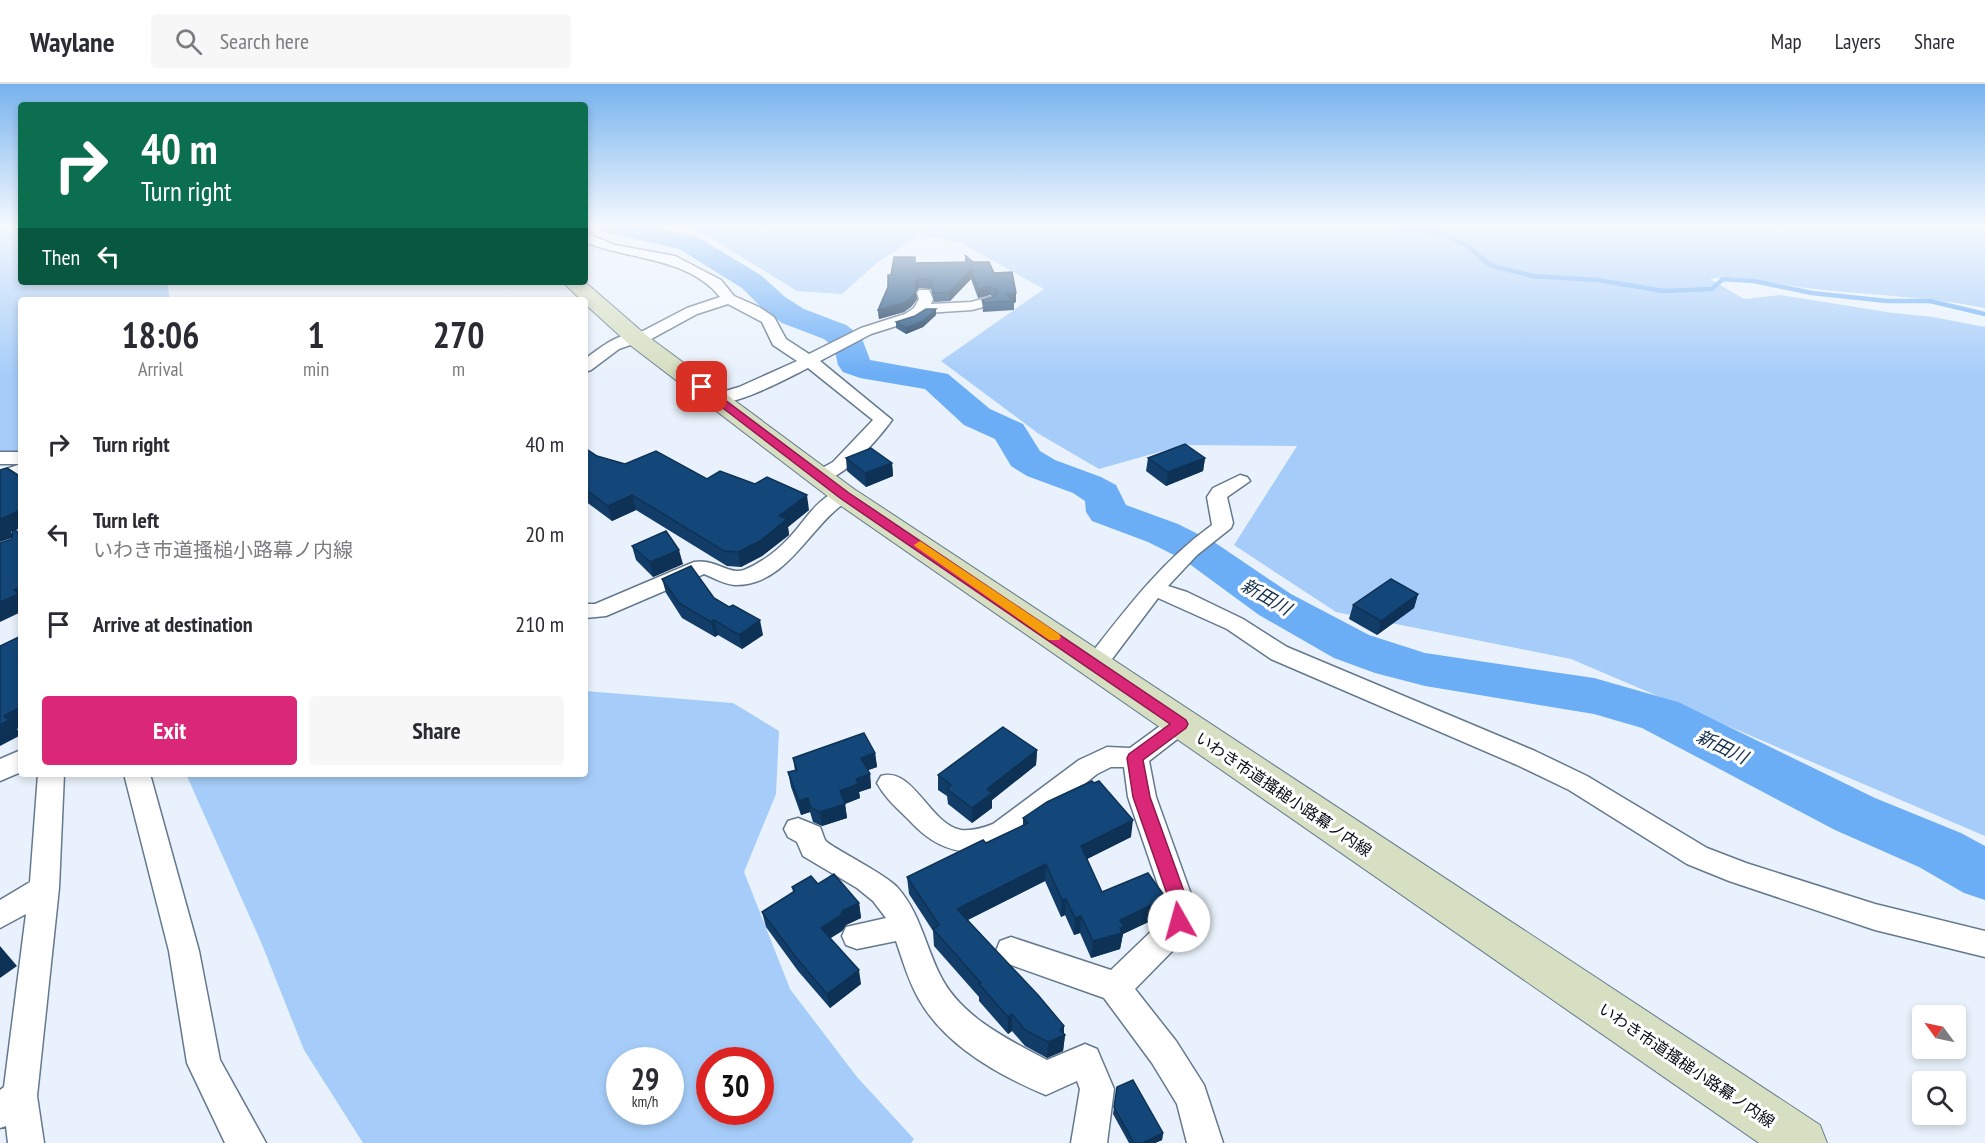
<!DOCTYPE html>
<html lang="en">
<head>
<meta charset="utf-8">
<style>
	:root { --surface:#fff; --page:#f7f7f7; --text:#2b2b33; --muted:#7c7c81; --line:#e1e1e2; --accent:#db2777 }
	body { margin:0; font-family:"PT Sans Narrow","Noto Sans JP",sans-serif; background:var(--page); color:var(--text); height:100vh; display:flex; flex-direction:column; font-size:22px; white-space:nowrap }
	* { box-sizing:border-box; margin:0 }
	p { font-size:20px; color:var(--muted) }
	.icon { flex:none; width:33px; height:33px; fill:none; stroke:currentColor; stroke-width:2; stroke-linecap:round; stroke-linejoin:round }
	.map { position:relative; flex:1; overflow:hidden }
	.panel { position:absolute; left:18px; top:213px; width:570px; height:480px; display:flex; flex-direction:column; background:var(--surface); border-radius:6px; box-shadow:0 3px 9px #0003 }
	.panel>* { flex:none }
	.banner { position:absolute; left:18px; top:18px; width:570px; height:183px; border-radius:6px; box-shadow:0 3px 9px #0003; background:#0b6e4f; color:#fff; overflow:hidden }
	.needle { width:39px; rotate:303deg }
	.tools { position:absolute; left:1912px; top:921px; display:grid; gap:12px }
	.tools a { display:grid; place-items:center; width:54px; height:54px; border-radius:6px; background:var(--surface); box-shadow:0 3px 9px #0003; font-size:30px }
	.speed { position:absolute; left:606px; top:963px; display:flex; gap:12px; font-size:30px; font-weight:700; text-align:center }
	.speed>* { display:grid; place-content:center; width:78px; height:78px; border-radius:50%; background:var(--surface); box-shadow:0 3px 9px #0003; line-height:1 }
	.speed small { font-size:15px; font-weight:400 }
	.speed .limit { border:9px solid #d22; background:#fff; color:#111 }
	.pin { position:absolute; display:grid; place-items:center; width:51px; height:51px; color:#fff; margin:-26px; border-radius:12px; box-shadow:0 3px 9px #0006 }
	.me { position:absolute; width:66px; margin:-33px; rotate:353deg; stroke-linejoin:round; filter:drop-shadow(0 0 4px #0008) }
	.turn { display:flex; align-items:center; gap:21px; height:126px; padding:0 24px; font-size:27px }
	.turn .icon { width:78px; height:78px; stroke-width:2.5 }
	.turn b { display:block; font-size:42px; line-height:51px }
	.then { display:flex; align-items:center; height:57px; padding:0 24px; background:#0003; gap:12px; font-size:22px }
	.eta { display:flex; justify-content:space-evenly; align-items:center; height:102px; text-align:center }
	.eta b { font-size:36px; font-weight:700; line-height:42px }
	.primary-button { display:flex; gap:12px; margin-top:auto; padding:12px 24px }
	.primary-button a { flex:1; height:69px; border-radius:6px; background:var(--accent); color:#fff; font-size:24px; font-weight:700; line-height:69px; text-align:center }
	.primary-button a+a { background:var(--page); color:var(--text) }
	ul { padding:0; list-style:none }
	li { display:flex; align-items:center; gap:18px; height:90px; padding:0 24px }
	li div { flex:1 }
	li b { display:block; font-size:22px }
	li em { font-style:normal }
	header { display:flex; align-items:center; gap:36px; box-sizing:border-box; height:84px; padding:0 30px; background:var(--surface); border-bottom:2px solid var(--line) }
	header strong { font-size:28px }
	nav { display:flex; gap:33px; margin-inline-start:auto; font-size:21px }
	.search { width:420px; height:54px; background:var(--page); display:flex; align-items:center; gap:15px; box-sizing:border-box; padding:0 21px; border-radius:6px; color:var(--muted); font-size:22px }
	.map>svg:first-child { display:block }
</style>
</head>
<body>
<header>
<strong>Waylane</strong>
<div class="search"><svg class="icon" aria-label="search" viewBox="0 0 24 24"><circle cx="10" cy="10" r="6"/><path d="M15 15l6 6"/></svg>Search here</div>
<nav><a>Map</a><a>Layers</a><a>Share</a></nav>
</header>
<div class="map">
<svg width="1985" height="1059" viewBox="0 0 1985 1059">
	<rect width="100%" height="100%" fill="#e9f2fc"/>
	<path fill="#a6cdf9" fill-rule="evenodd" d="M0 142H21V198H167L170 216H21V368H0Z
		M683 142H1985V224C1926 212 1865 211 1806 204 1772 200 1745 189 1710 195L1744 215 1780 211 1893 229 1933 233 1985 243V752L1571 575 1336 528 1234 461 1297 362 1184 361 1099 385 1039 350 941 277 1044 205 961 159 921 151 879 177 842 210 797 207 709 153Z
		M585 607 733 619 779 647 776 710 744 788 790 905 857 993 914 1055 911 1059H363L304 966 261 858 186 690H585ZM620 976H670V1028H620ZM710 976H760V1028H710Z"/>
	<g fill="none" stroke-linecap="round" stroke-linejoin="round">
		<path stroke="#6caef6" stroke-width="4.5" d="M1399 142 1442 150 1468 162 1486 178 1496 183 1533 192 1598 196 1663 207 1712 205 1723 195 1754 197 1812 209 1887 217H1930L1985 230"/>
		<path fill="#6caef6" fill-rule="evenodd" d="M600 142H648L698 153 762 192 785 213 804 225 846 241 861 252 870 276 948 290 990 325 1023 340 1040 367 1055 376 1101 393 1116 401 1126 421 1178 440 1214 458 1291 510 1369 551 1425 569 1594 594 1678 618 1875 714 1961 749 1985 762V816L1964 809 1919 783 1835 746 1642 644 1594 630 1425 602 1375 589 1334 574 1259 531 1184 476 1148 458 1092 437 1086 428 1085 417 1073 409 1027 392 1011 382 995 355 964 341 925 305 860 294 843 288 838 281 834 263 824 255 782 239 763 225 742 204 679 165 604 148Z"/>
		<defs>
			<path id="street" d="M585 149 615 161 675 172 721 196 734 212 759 223 774 233 786 255 809 270 861 244 905 230 914 224 919 215 917 209 919 206H929L933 215 931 220 971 218 989 213 996 217 994 220 972 226 926 229 915 236 871 250 820 277 892 336C878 355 838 403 813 397L810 393 813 389 833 378 873 336 808 284C788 294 733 324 712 319L709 315 712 311 739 303 797 277 773 261 762 238 728 220 697 230 644 259 633 260 619 265 591 286 585 288V275C600 264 619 248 639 249L687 224 720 213C688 173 629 176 585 158Z
				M0 368H21V380H0Z
				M21 380V393L0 400V387Z
				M1240 391 1247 393 1250 397 1227 413 1233 439 1231 444 1197 471 1168 502 1187 508 1243 535 1287 563 1535 667 1587 692 1707 764 1746 779 1875 820 1985 847V873L1875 846 1729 797 1687 780 1569 706 1517 681 1271 575 1227 545 1158 514 1103 587 1095 589 1087 587 1083 581 1087 575C1126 525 1160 479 1212 441L1207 413 1213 404Z
				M844 405 851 407 854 411 851 415C811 437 789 502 735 501 724 500 714 494 704 490L606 532 585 534V520H595L694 478C714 474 728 491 744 486 761 479 777 467 789 454 807 435 817 412 844 405Z
				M1180 631 1189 634 1193 640 1189 646 1149 677 1156 713 1197 827 1185 854 1135 905 1176 957 1204 1001 1223 1059H1187L1177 1020 1152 979 1104 914 1000 877 996 867 1000 857 1011 853 1111 886 1163 836 1167 827 1128 713 1124 683H1111L1097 690C1041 734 977 810 910 737 898 725 885 714 877 699L881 692C913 682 930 741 961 746 972 747 983 744 993 740L1079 676 1107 663 1130 664 1171 634Z
				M21 666V688L0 697V675Z
				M38 690H64L59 804 37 1012 44 1059H8L6 1042 0 1044V1006L4 1003 26 830 0 844V816L30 798Z
				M124 690H150L199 867 220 976 266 1059H225L187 979 169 867Z
				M798 734 820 743C822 747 823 752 825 756 828 762 884 789 897 803 919 827 925 860 939 889 959 932 1007 955 1047 976L1085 960 1097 965 1114 1005 1107 1059H1071L1080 1005 1077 997 1046 1011C1000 992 946 962 920 917 909 899 903 877 896 857L857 865 846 861 842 852 846 843 886 834 873 817 857 804 803 772 797 758 788 753 784 745 788 737Z"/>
			<path id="secondary" d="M563 198H585L646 251 854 405 1820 1041 1827 1059H1759L834 417 630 261 585 220V216H581Z"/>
		</defs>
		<use href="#street" stroke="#64788e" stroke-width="3"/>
		<use href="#secondary" stroke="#64788e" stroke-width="2"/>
		<use href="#street" fill="#fff" fill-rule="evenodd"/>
		<use href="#secondary" fill="#d6dfc1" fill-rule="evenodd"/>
	</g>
	<path fill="#113d68" d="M965 171 973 178 994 189 1016 209V218L1014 219V226L983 228 982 216 993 213 990 211 978 214 971 195 950 217 934 218 931 205 919 204 916 207 917 215 912 222 904 228 879 235 878 226 888 203 891 191 915 179 965 178Z
		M936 231 923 243 906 250 896 244V238Z
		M585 364 597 372 625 380 707 395 809 426 788 443 789 451 762 472 741 483 727 482 636 426 612 437 585 417Z
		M846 374 892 379 893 392 866 403 847 387Z
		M1148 374H1205L1203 387 1166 402 1146 387Z
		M632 462 683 480 653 493 636 476Z
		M662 495 714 514 763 551 742 565 718 551 715 553 682 534 666 509Z
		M1418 510 1414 524 1377 551 1349 535 1353 521Z
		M1037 666 1036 681 992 716V724L972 739 948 720 947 712 938 706V691Z
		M875 669 877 683 868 686 870 690 871 704 859 708 860 714 845 720 847 734 822 742 813 738 810 728 801 731 791 703 788 688 795 687 793 674Z
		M1023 734 1131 753 1087 775 1102 808 1163 831 1123 850 1120 865 1091 874 1080 849 1074 851 1065 831 1061 833 1045 797 968 836 1064 942V949L1065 951 1063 967 1047 974 1025 962 1012 947 1008 950 979 917V913L934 862 933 847 909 810 907 793 986 759 1023 742Z
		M818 800 859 819 861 834 846 841 842 847 830 854 861 900 830 924 798 887 766 843 762 828 793 808 792 803Z
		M1117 1003 1163 1049 1162 1056 1155 1059H1129L1113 1030Z"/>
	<path fill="#0e3255" d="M971 186V195L950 217 949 208Z
		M919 195V204L916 207 917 215 912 222 904 228 879 235 878 226 915 199Z
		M990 202V211L978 214V205Z
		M1016 209V218L1014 219V217L1007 211Z
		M936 225V231L923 243 906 250V244Z
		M1205 374 1203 387 1166 402 1168 388Z
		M892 379 893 392 866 403 865 389Z
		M632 411 636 426 612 437 608 422Z
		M807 411 809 426 788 443 789 451 762 472 741 483 738 468 779 432Z
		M21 426V444L11 448 15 453 0 458V435Z
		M679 466 683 480 653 493 650 478Z
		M21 503V528L0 538V518L14 506Z
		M1418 510 1414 524 1377 551 1381 537Z
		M714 536 718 551 715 553 711 538Z
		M760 536 763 551 742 565 739 551Z
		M21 618V643L17 645 21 651 0 662V641L4 632Z
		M1037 666 1036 681 992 716V724L972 739V724L987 705Z
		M875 669 877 683 863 688 861 674Z
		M870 690 871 704 859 708 860 714 842 721 840 707 856 695Z
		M808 714 810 728 801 731 799 717Z
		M845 720 847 734 822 742 820 728Z
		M1133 736 1131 753 1079 779 1081 762Z
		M1046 780 1045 797 957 841V825Z
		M1166 814 1163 831 1123 850 1120 865 1091 874 1093 857 1120 836Z
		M1066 815 1065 831 1061 833 1062 816Z
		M859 819 861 834 846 841 842 847 823 859 821 844 843 826Z
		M1081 832 1080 849 1074 851 1075 834Z
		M0 862 17 882 0 894Z
		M859 886 861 900 830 924 827 910Z
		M1012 930V947L1008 950V933Z
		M1064 942 1063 951H1065L1063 967 1047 974 1048 958Z
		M1163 1049 1162 1056 1155 1059H1143Z"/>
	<path fill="#144779" stroke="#0e3255" stroke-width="1.5" d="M965 171 973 178H989L994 189 1012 188 1016 209 1007 211 1014 217 983 219 982 216 996 212 998 207 990 202 978 205 971 186 949 208 934 209 931 196 919 195 915 199 916 206 912 213 904 219 878 226 888 203V191H891L894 173H915V179L968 178Z
		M926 225H936L923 237 906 244 896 238 915 232Z
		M1185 360 1205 374 1168 388 1148 374Z
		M585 364 597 372 625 380 656 367 707 395 720 387 755 400 767 393 807 411 779 432 787 435 760 457 738 468 724 467 632 411 608 422 585 405Z
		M871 364 892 379 865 389 846 374Z
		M7 384 21 393V426L0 435V386Z
		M13 445 21 450V503L14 506 19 510 0 518V459L12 455Z
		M666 447 679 466 650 478 632 462Z
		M691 482 714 514 729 523 733 521 760 536 739 551 714 536 711 538 679 519 662 495Z
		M1391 495 1418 510 1381 537 1353 521Z
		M21 552V578L18 579 21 581V618L18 620 21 623 4 632 9 636 0 641V562Z
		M1003 643 1037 666 987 705 992 709 972 724 947 705 951 701 938 691Z
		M864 649 875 669 861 674 870 690 856 695 858 700 840 707 845 720 820 728 811 724 808 714 799 717 788 688 797 686 793 674Z
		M1092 697 1094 699 1099 697 1133 736 1081 762 1102 808 1148 789 1166 814 1120 836 1124 843 1120 844 1122 849 1093 857 1081 832 1075 834 1066 815 1062 816 1046 780 957 825 1038 911 1064 942 1060 946 1065 951 1048 958 1025 946 1012 930 1008 933 979 900 981 899 933 845 939 841 907 793 983 756 986 759 1028 739 1023 734 1047 718Z
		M834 790 859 819 843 826 840 832 821 844 859 886 827 910 795 872 762 828 795 807 792 803 811 792 818 800Z
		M1133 996 1163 1049 1143 1059H1134L1114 1023 1117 1003Z"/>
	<linearGradient id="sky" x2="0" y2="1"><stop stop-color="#76b2ee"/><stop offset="0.49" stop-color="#f5f9fe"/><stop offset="1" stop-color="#f5f9fe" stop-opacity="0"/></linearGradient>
	<rect width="1985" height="290" fill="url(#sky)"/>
	<path fill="#db2777" stroke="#8e194d" stroke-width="1.5" d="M698 301H705L849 409 1186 636 1188 640 1186 644 1143 676 1150 713 1191 827 1186 843 1179 845 1173 843 1170 837 1173 827 1133 713 1127 674 1129 670 1170 640 840 414 698 305Z"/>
	<path fill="#f59e0b" d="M920 457 1059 550 1061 553 1059 556H1049L916 463 914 461Z"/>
	<g text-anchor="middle" stroke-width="6" stroke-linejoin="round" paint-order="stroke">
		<g font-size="16" fill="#060c14" stroke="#fff">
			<text transform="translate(1284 710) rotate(34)" y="6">いわき市道搔槌小路幕ノ内線</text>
			<text transform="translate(1687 981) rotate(34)" y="6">いわき市道搔槌小路幕ノ内線</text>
		</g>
		<g font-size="18" font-style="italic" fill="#122d4a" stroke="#fff">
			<text transform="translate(1266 513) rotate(30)" y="6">新田川</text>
			<text transform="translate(1722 663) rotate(26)" y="6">新田川</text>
		</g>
	</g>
</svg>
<div class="tools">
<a><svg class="needle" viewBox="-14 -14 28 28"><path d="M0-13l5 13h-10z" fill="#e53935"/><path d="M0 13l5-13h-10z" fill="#7c7c81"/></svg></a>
<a><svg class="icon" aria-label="search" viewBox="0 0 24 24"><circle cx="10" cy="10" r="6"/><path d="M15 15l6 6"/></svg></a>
</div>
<div class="speed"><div>29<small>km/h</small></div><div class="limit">30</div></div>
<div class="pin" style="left:702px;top:303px;background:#d93025"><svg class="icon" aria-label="arrive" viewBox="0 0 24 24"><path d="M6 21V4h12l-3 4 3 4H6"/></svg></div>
<svg class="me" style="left:1179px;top:837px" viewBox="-20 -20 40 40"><circle r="19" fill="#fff"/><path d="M0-13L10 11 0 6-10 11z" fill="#db2777"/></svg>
<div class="banner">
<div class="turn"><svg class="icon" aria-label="right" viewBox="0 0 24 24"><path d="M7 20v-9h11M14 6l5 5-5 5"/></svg><div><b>40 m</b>Turn right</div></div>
<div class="then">Then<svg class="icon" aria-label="left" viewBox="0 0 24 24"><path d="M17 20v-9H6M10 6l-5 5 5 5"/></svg></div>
</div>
<section class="panel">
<div class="eta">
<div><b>18:06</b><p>Arrival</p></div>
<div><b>1</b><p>min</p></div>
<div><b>270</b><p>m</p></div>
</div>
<ul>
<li><svg class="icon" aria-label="right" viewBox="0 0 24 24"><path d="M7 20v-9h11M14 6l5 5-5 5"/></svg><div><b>Turn right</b></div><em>40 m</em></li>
<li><svg class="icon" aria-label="left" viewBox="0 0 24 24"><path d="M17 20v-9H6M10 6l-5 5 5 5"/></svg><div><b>Turn left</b><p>いわき市道搔槌小路幕ノ内線</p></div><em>20 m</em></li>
<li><svg class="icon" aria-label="arrive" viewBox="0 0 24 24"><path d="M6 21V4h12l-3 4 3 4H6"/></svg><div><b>Arrive at destination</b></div><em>210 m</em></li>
</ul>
<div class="primary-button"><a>Exit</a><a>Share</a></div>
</section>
</div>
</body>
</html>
